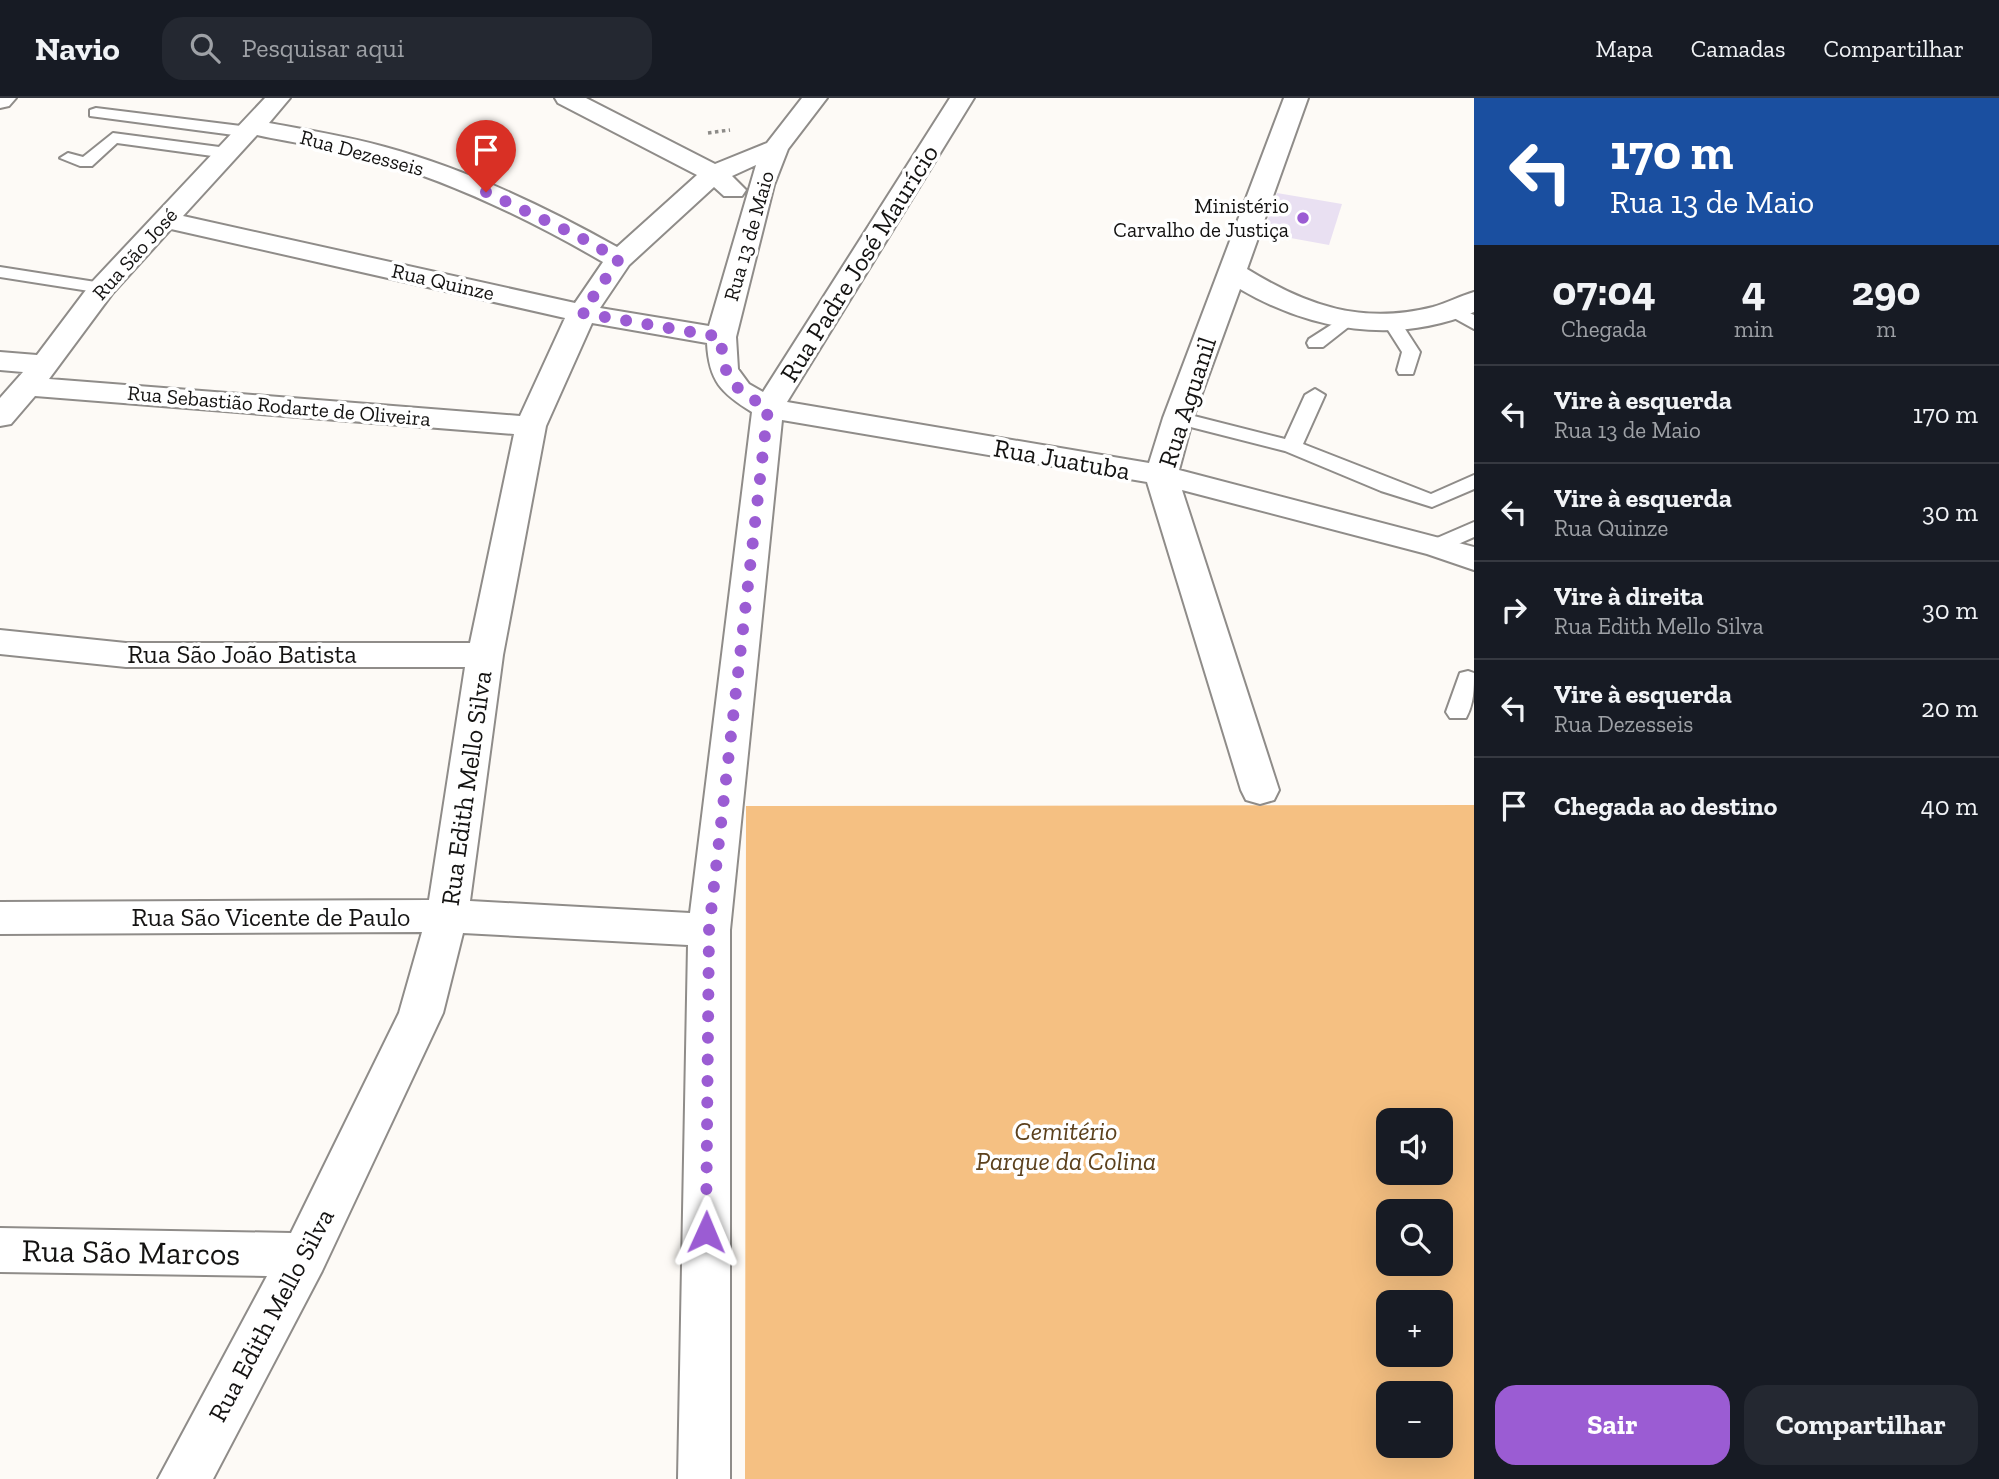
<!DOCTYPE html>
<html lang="pt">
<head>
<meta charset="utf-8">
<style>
	:root { --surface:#171b24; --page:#242831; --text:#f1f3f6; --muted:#9ea1a6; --line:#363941; --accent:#9b5cd3 }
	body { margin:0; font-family:"Zilla Slab",serif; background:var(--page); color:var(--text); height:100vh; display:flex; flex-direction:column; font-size:26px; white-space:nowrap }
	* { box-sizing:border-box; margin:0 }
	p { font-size:23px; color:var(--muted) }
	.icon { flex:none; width:38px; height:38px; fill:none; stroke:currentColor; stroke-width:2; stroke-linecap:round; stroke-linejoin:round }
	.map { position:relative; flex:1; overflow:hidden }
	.details { display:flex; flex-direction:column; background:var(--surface); width:525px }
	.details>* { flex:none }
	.hud { background:#1a4fa0; color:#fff; overflow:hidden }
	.fabs { position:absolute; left:1376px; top:1010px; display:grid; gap:14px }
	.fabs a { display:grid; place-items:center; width:77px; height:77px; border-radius:14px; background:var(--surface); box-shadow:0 7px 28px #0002; font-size:35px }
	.pin { position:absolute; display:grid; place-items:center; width:60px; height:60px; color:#fff; margin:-72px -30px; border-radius:50% 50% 50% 0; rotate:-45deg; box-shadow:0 0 7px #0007 }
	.pin .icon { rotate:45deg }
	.me { position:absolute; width:77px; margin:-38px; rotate:1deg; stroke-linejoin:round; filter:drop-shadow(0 0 5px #0008) }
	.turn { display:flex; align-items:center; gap:24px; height:147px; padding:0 21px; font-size:32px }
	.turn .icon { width:91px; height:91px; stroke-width:2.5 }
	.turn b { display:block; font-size:49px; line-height:60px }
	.eta { display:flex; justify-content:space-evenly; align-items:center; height:119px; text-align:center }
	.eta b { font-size:42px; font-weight:700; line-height:49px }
	.action { display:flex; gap:14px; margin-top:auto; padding:14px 21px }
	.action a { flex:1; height:80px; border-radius:21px; background:var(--accent); color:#fff; font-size:28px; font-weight:700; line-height:80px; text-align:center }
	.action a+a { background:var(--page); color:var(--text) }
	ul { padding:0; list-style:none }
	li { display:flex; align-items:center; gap:21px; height:98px; padding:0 21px; border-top:2px solid var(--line) }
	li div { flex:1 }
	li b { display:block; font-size:26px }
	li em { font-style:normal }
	header { display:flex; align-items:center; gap:42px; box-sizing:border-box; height:98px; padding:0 35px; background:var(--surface); border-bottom:2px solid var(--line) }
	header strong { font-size:33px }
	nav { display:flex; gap:38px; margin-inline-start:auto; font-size:24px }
	.search { width:490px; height:63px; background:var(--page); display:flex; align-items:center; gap:18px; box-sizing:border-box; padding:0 24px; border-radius:21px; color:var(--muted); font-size:26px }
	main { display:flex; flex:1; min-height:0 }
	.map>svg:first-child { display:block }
</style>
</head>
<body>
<header>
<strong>Navio</strong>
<div class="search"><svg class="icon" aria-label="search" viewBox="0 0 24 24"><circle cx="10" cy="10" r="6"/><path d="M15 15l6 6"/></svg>Pesquisar aqui</div>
<nav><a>Mapa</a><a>Camadas</a><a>Compartilhar</a></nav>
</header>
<main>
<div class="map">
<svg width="1474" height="1381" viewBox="0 0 1474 1381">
	<rect width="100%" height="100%" fill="#fdfaf6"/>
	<path fill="#f5c082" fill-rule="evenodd" d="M1474 707V1381H745L746 708ZM1388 1022H1440V1074H1388ZM1388 1113H1440V1166H1388ZM1388 1204H1440V1256H1388ZM1388 1295H1440V1348H1388Z"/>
	<path fill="#e9e0f2" d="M1277 95 1342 106 1329 147 1263 135Z"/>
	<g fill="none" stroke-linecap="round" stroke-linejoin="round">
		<defs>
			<path id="lane" d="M96 10 249 29 257 34 249 39 90 18V12Z
				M113 35 227 50 235 55 227 60 117 45 92 68H80L60 60 68 55 83 59Z
				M0 169 102 185 111 190 102 195 0 179Z
				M1451 206 1474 217V231L1445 215 1442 211 1445 207Z
				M1390 216 1396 217 1420 254 1413 276H1399L1397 272 1402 254 1381 221Z
				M1345 218 1354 223 1351 227 1323 249H1309L1307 245 1309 241Z
				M1315 291 1325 297 1303 346 1431 396 1474 377V391L1432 409 1381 393 1285 353 1171 324 1168 320 1178 314 1285 341 1305 297Z
				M1474 424V439L1438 455 1427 448 1430 443Z
				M1468 573 1474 575C1474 591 1474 605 1466 620H1450L1446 614 1460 575Z"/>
			<path id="street" d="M0 0H16L9 8 0 10Z
				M265 0H290L269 25C307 32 346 38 385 49 466 71 544 108 617 149L697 77 558 5 555 0H586L715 66 767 45 802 0H827L788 51 774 87 736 239 738 271 749 286 763 294 950 0H974L787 304 1149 365 1163 320 1284 0H1308L1247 171C1307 208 1362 227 1433 209 1447 205 1460 198 1474 194V214C1395 247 1312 233 1240 191L1193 320 1179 372 1474 449V472L1427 456 1182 392 1279 692 1274 702 1260 706 1246 702 1241 692 1147 384 782 322 730 832V1381H678L688 847 463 835 443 915 322 1173 213 1381H158L267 1178 0 1174V1130L291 1135 399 915 422 834 0 836V804L429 802 465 569H126L0 556V532L126 545H470L514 336 35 298 11 326 0 328V300L23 274 0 272V254L37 257 92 184ZM257 37C294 45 332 50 368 60 450 83 529 121 603 164L575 205 183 118ZM756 67 709 228 600 210 629 167 714 89 724 98H742L746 92 732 78ZM171 131 565 220 520 318 49 281 112 196ZM592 225 707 245C709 283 721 295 752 314L690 815 470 803 503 557 546 328Z"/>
		</defs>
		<use href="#lane" stroke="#8f8c89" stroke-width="4"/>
		<use href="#street" stroke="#8f8c89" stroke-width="4"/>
		<path stroke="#8d8b88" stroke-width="3.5" stroke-dasharray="3.5 3.5" stroke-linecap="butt" d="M708 35 730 32"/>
		<use href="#lane" fill="#fff" fill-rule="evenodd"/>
		<use href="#street" fill="#fff" fill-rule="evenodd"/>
	</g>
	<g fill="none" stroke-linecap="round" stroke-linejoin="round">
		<path stroke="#9b5cd3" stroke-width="12" stroke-dasharray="0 21.6" d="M486 94 578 138 619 161 582 215 721 239C723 281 731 289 768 310L709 832 706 1134"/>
	</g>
	<circle fill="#9b5cd3" stroke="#fff" stroke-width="2.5" cx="1303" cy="120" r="7"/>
	<g text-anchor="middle" stroke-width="7" stroke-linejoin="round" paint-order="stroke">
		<g font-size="21" fill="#141312" stroke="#fff">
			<text transform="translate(362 55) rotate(15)" y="7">Rua Dezesseis</text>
			<text transform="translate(749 138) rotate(-74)" y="7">Rua 13 de Maio</text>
			<text transform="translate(135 156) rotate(-48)" y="7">Rua São José</text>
			<text transform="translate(443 184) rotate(13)" y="7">Rua Quinze</text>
			<text transform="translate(279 308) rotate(5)" y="7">Rua Sebastião Rodarte de Oliveira</text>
		</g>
		<g font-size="21" fill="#141312" stroke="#fff" text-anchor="end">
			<text x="1289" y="115">Ministério<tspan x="1289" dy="24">Carvalho de Justiça</tspan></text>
		</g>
		<g font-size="26" fill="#141312" stroke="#fff">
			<text transform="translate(859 165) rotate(-58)" y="9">Rua Padre José Maurício</text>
			<text transform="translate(1187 304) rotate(-72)" y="9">Rua Aguanil</text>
			<text transform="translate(1062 361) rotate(10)" y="9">Rua Juatuba</text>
			<text x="242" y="565">Rua São João Batista</text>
			<text transform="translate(466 690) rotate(-82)" y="9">Rua Edith Mello Silva</text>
			<text x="271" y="828">Rua São Vicente de Paulo</text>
			<text transform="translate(271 1217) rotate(-62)" y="9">Rua Edith Mello Silva</text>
		</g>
		<g font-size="26" font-style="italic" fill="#5c411d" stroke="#fff">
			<text x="1066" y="1042">Cemitério<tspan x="1066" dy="30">Parque da Colina</tspan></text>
		</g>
		<g font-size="32" fill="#141312" stroke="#fff">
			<text transform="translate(131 1154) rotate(1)" y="11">Rua São Marcos</text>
		</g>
	</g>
</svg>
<div class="fabs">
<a><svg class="icon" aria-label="sound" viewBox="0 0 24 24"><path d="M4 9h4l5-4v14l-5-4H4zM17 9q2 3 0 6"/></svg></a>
<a><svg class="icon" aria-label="search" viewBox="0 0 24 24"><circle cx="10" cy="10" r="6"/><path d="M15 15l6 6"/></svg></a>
<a>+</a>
<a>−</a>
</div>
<div class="pin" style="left:486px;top:94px;background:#d93025"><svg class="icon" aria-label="arrive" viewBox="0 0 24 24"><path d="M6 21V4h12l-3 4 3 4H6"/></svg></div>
<svg class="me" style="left:706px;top:1134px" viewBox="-20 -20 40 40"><path d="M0-17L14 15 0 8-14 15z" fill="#9b5cd3" stroke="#fff" stroke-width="4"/></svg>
</div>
<section class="details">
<div class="hud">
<div class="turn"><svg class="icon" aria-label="left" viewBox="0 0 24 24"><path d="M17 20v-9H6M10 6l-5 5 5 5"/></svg><div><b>170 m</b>Rua 13 de Maio</div></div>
</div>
<div class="eta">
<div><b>07:04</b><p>Chegada</p></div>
<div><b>4</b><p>min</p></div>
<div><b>290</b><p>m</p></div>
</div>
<ul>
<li><svg class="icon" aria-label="left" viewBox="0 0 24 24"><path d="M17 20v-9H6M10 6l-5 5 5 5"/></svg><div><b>Vire à esquerda</b><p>Rua 13 de Maio</p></div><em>170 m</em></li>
<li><svg class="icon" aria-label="left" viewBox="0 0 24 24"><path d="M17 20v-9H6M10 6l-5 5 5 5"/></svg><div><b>Vire à esquerda</b><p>Rua Quinze</p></div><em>30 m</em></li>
<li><svg class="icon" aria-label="right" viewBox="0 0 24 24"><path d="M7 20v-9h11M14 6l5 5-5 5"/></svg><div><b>Vire à direita</b><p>Rua Edith Mello Silva</p></div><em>30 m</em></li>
<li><svg class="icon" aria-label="left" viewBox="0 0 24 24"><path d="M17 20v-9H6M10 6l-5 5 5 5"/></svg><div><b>Vire à esquerda</b><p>Rua Dezesseis</p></div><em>20 m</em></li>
<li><svg class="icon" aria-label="arrive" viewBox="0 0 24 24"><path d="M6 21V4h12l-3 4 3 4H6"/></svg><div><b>Chegada ao destino</b></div><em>40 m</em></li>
</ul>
<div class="action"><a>Sair</a><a>Compartilhar</a></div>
</section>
</main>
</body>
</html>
